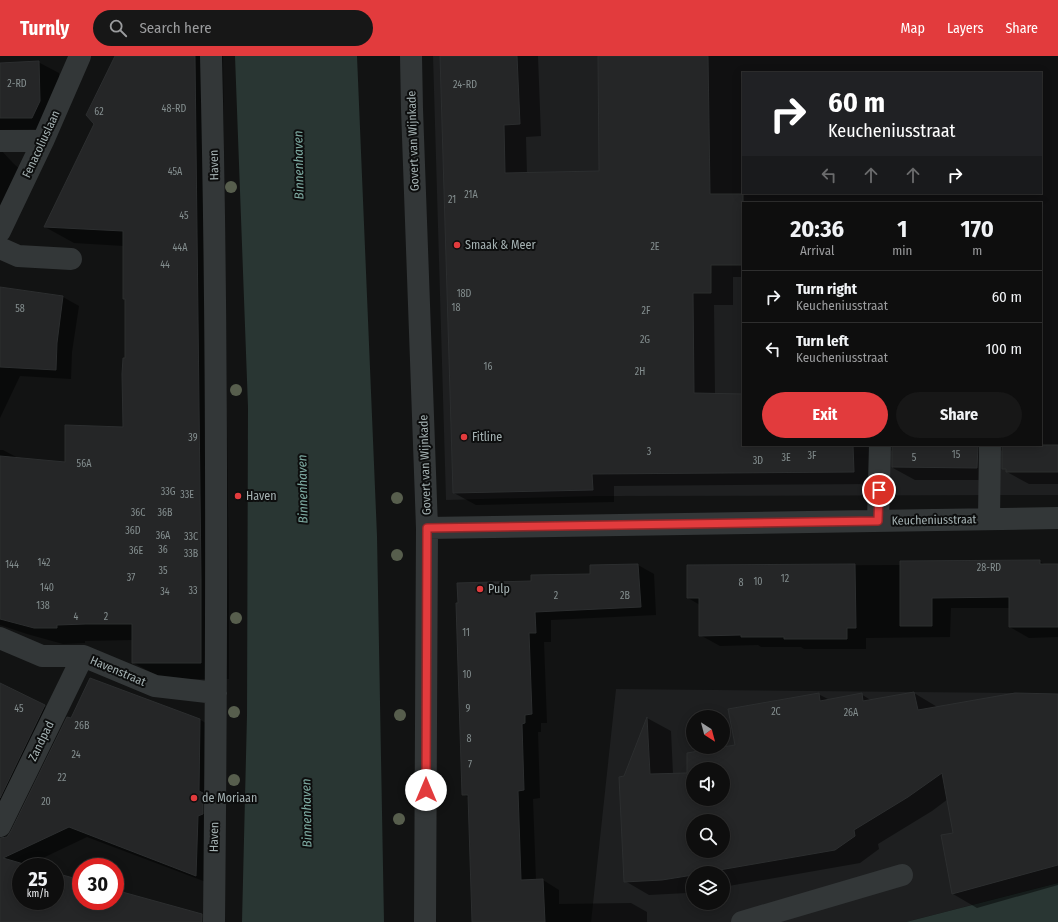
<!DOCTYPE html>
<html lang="en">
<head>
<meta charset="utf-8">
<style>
	:root { --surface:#0e0e0e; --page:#171717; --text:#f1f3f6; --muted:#9b9c9e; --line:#2e2e2e; --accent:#e23b3d }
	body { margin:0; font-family:"Fira Sans Condensed",sans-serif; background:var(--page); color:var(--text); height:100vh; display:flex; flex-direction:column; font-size:15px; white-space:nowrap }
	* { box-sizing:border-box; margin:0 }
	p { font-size:13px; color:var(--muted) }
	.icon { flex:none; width:22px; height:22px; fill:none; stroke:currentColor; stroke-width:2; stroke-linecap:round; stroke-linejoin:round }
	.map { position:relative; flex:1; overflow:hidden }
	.sheet { position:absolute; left:742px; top:146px; width:300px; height:244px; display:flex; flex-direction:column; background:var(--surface); border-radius:0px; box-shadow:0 2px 10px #0003,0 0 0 1px var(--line) }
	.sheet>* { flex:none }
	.hud { position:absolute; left:742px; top:16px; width:300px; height:122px; border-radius:0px; box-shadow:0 2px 10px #0003,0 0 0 1px var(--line); background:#202124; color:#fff; overflow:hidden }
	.needle { width:26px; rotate:144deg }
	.fabs { position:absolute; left:686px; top:654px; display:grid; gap:8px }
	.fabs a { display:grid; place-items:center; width:44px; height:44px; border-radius:50%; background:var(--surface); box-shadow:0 2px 10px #0003,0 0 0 1px var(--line); font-size:20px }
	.speed { position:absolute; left:12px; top:802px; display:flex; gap:8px; font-size:20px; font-weight:700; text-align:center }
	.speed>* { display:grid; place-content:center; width:52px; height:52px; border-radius:50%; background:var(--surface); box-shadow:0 2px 10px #0003,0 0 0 1px var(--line); line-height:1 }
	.speed small { font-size:10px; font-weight:400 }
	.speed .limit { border:6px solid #d22; background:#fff; color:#111 }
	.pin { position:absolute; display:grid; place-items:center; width:34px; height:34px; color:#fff; margin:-17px; border:2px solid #fff; border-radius:50%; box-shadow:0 1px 4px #0007 }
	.me { position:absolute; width:44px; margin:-22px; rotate:0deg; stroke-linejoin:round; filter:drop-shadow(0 0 3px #0008) }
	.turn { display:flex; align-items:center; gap:14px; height:84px; padding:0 20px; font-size:18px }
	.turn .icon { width:52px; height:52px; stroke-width:2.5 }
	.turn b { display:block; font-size:28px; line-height:34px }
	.lanes { display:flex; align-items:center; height:38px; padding:0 20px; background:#0003; justify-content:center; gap:20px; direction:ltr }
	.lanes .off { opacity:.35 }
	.eta { display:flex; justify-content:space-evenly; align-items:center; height:68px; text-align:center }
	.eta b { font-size:24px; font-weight:700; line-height:28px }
	.primary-button { display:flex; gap:8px; margin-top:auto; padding:8px 20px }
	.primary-button a { flex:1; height:46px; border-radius:24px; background:var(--accent); color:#fff; font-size:16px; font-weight:700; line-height:46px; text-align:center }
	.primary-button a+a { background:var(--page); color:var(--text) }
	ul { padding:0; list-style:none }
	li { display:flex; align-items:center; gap:12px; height:52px; padding:0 20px; border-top:1px solid var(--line) }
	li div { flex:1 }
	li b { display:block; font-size:15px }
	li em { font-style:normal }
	header { display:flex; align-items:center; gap:24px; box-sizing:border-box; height:56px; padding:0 20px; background:var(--accent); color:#fff }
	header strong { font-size:19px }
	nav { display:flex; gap:22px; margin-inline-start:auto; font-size:14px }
	.search { width:280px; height:36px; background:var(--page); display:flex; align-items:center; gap:10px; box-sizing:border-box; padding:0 14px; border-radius:22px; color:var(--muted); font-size:15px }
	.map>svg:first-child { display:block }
</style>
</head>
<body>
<header>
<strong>Turnly</strong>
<div class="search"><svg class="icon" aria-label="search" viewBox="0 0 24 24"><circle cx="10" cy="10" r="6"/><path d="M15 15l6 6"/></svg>Search here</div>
<nav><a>Map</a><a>Layers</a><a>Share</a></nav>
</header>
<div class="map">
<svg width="1058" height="866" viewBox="0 0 1058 866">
	<rect width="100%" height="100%" fill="#121313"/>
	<path fill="#1e1f20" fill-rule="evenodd" d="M433 0H1058V439L599 440 446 444ZM743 17H1041V137H743ZM743 147H1041V389H743Z
		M616 633 1015 637 1058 639V827L906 866H591ZM693 661H723V691H693ZM693 713H723V743H693ZM693 765H723V795H693ZM693 817H723V847H693Z"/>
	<path fill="#293633" d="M235 0H357L377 480 384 866H242L247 659 248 351Z
		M1058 827V866H906Z"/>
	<path fill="#0007" fill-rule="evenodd" d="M116 0H223L229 540V623H163L134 607V584L85 585V587L63 588 27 578 0 569V394H3L18 402 66 407 124 372 126 244 124 190 74 187 45 171 95 68Z
		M441 0H538L541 80 526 81 527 118 600 116 599 0H1058V428H1029L1007 416V414L1003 412V393L1001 395 999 424H915L893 412V393L891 395 889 402 875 428 614 430V446L476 449 454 437ZM743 17H1041V137H743ZM743 147H1041V389H743V339L715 338 714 249H733V221H743Z
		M38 6 59 17 60 57 53 73 0 74V8Z
		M0 93 13 107 28 121 0 181Z
		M0 240 63 241 79 250 72 296 71 323 20 320 0 362Z
		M1039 505 1046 509H1058V581L1029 582 1010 571V552H951L950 581 866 582V593H804L801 591H761L758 589 720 590 700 579V549L688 542V510L900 509Z
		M638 509 654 518 656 559 551 564V586H544L547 667H541V676H538L540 742 533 743 536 825 543 824 559 834V848L631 847 647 856V866H472L469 742 463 738 532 526 591 519V510Z
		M3 630 62 660 6 775 5 782 7 781 12 776 71 664 199 663 217 674 214 829 87 781 26 810 30 811H21V845H55V818L81 831V845L115 844 195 857 210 866H0V635Z
		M914 637 939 652 1058 639V829L977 852 953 838 942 780 954 778 948 743 932 755 878 788 879 793 860 807 723 831V817H693V836L687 837 649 839 625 825V721L647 662 671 675 673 718H688V698L736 689 818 638 830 644 861 638 872 645ZM693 713H723V743H693ZM693 765H723V795H693Z"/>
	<path fill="#252627" stroke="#2c2e2f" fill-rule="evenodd" d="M115 0H195L201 523V607H132V568H86L57 569V572H34L0 563V400L65 406V369L123 371 122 318 123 302H125V243H123V175L44 171 94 68 86 59Z
		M440 0H517L520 68 504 69 505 117 599 115 598 0H708L710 138H743V209H711V237H693L694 337 743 338V389H853L854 416 592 418 593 434 453 437Z
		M39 5 40 45 32 62H0V7Z
		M0 231 63 240 57 287 56 314 0 311Z
		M892 389H978L977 412 892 411Z
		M1002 389H1058V416H1006V413H1002Z
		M1040 504V508H1058V571H1009V541L932 542V570H900V505Z
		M638 508 641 551 535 556 536 577H529L532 658 525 659V667L522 668 524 734 518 735 521 824 543 823 545 866H472L468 739H462L456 547H458L457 527 531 525V519L590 518V509Z
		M855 508 856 572H847V583H784V581H741V579L699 580V542H687V509Z
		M90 622 200 663 199 735 203 737V758L198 760 196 820 69 771 3 802 34 811H21V845H55V817L81 824V845H115V834L202 858V866H0V782L7 781 11 775 67 661 71 662Z
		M0 627 45 649 0 742Z
		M914 636 918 654 1015 637 1058 638V809L952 838 941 779 953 777 942 717 908 741 854 774 855 780 835 794 702 817H693V819L662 824 624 826 619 721 624 720 647 661 650 718 687 717V697L735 689 728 653 819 637 820 645 862 637 863 645ZM693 713H723V743H693ZM693 765H723V795H693Z"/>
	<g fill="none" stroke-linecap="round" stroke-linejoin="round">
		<path stroke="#333738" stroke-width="22" d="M211 0C218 289 217 577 214 866
			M411 0 412 53 427 472 425 866
			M0 85H43
			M0 175 43 85 80 0
			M0 192 18 200 71 203
			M989 463 990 389
			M878 465 880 389
			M427 472 1058 462
			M0 582 42 600H83L155 630 216 637
			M0 770 83 600
			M742 866 902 819"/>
	</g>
	<g fill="#575e4d">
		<circle cx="231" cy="131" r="6"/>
		<circle cx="236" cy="334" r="6"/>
		<circle cx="397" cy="442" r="6"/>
		<circle cx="397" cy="499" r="6"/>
		<circle cx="236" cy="562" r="6"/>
		<circle cx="234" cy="656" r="6"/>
		<circle cx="400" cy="659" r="6"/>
		<circle cx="234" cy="724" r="6"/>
		<circle cx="399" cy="763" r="6"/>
	</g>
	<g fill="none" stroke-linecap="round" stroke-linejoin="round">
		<defs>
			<path id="route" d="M426 734 427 472 878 465 879 434"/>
		</defs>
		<use href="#route" stroke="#932628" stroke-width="10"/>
		<use href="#route" stroke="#e23b3d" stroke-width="7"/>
	</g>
	<g fill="#e23b3d" stroke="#0d0e0e" stroke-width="1.5">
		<circle cx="457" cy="189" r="4"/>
		<circle cx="464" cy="381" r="4"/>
		<circle cx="238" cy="440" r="4"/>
		<circle cx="480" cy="533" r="4"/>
		<circle cx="194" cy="742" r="4"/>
	</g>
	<g text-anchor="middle" stroke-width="4" stroke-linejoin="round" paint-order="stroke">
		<g font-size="10" fill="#848e8f">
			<text x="17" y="31">2-RD</text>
			<text x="465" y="32">24-RD</text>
			<text x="174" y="56">48-RD</text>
			<text x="99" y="59">62</text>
			<text x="175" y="119">45A</text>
			<text x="471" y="142">21A</text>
			<text x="452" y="147">21</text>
			<text x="184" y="163">45</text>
			<text x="655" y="194">2E</text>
			<text x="180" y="195">44A</text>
			<text x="165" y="212">44</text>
			<text x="464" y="241">18D</text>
			<text x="456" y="255">18</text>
			<text x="20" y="256">58</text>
			<text x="646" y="258">2F</text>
			<text x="645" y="287">2G</text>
			<text x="488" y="314">16</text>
			<text x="640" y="319">2H</text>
			<text x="193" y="385">39</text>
			<text x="649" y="399">3</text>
			<text x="956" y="402">15</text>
			<text x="812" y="403">3F</text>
			<text x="786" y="405">3E</text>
			<text x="914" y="405">5</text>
			<text x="758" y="408">3D</text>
			<text x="84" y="411">56A</text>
			<text x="168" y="439">33G</text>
			<text x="187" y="442">33E</text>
			<text x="138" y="460">36C</text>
			<text x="165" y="460">36B</text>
			<text x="133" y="478">36D</text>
			<text x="163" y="483">36A</text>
			<text x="191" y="484">33C</text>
			<text x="163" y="497">36</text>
			<text x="136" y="498">36E</text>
			<text x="191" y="501">33B</text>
			<text x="44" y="510">142</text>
			<text x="12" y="512">144</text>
			<text x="989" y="515">28-RD</text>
			<text x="163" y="518">35</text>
			<text x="131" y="525">37</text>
			<text x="785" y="526">12</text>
			<text x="758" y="529">10</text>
			<text x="741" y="530">8</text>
			<text x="47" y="535">140</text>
			<text x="193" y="538">33</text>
			<text x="165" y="539">34</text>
			<text x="556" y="543">2</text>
			<text x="625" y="543">2B</text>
			<text x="43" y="553">138</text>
			<text x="76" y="564">4</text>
			<text x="106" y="564">2</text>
			<text x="466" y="580">11</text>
			<text x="467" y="622">10</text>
			<text x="19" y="656">45</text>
			<text x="468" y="656">9</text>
			<text x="776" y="659">2C</text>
			<text x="851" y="660">26A</text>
			<text x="82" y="673">26B</text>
			<text x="469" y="686">8</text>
			<text x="76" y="702">24</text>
			<text x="470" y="712">7</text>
			<text x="62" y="725">22</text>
			<text x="46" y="749">20</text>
		</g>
		<g font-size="12" fill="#a5b2b3" stroke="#0d0e0e">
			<text transform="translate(413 85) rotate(-92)" y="4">Govert van Wijnkade</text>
			<text transform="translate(41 88) rotate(-65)" y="4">Fenacoliuslaan</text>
			<text transform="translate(214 109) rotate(-91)" y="4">Haven</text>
			<text transform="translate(425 409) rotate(-92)" y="4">Govert van Wijnkade</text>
			<text transform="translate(934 464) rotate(-1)" y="4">Keucheniusstraat</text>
			<text transform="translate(118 615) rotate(23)" y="4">Havenstraat</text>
			<text transform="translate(41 685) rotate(-64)" y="4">Zandpad</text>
			<text transform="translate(214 781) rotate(-89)" y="4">Haven</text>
		</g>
		<g font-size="12" fill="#a5b2b3" stroke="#0d0e0e" text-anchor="start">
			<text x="465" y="193">Smaak &amp; Meer</text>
			<text x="472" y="385">Fitline</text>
			<text x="246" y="444">Haven</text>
			<text x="488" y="537">Pulp</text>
			<text x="202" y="746">de Moriaan</text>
		</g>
		<g font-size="13" font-style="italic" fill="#7eaba2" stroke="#0d0e0e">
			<text transform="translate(298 109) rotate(-91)" y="5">Binnenhaven</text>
			<text transform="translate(302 433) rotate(-91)" y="5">Binnenhaven</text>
			<text transform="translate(306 757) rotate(-91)" y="5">Binnenhaven</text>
		</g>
	</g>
</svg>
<div class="fabs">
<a><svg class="needle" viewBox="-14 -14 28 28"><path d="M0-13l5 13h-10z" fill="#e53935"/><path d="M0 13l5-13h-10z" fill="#9b9c9e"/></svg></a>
<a><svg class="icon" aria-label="sound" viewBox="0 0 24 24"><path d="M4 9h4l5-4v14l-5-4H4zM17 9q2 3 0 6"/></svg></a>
<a><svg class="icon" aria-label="search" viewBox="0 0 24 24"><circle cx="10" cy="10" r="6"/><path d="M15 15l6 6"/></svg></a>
<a><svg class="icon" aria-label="layers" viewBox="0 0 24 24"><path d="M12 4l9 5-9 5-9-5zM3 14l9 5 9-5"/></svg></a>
</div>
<div class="speed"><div>25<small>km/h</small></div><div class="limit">30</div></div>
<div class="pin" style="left:879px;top:434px;background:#d93025"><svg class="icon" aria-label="arrive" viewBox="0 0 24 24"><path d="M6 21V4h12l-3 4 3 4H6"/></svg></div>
<svg class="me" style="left:426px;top:734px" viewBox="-20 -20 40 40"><circle r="19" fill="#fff"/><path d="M0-13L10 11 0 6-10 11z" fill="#e23b3d"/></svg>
<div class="hud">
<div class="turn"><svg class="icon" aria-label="right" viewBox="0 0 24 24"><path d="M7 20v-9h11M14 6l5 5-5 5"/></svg><div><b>60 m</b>Keucheniusstraat</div></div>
<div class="lanes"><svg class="icon off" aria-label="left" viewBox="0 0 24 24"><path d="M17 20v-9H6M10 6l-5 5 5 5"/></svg><svg class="icon off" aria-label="ahead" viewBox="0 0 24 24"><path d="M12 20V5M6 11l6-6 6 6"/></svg><svg class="icon off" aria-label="ahead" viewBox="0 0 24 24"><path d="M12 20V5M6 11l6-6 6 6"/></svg><svg class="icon" aria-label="right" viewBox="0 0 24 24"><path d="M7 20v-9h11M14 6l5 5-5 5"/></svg></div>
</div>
<section class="sheet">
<div class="eta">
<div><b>20:36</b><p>Arrival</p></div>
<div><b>1</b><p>min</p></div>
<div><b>170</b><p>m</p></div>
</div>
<ul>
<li><svg class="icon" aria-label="right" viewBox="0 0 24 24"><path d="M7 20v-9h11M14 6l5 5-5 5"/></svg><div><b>Turn right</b><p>Keucheniusstraat</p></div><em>60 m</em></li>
<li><svg class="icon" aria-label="left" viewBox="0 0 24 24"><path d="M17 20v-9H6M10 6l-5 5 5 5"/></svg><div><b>Turn left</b><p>Keucheniusstraat</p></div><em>100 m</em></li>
</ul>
<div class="primary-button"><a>Exit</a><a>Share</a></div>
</section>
</div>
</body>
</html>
